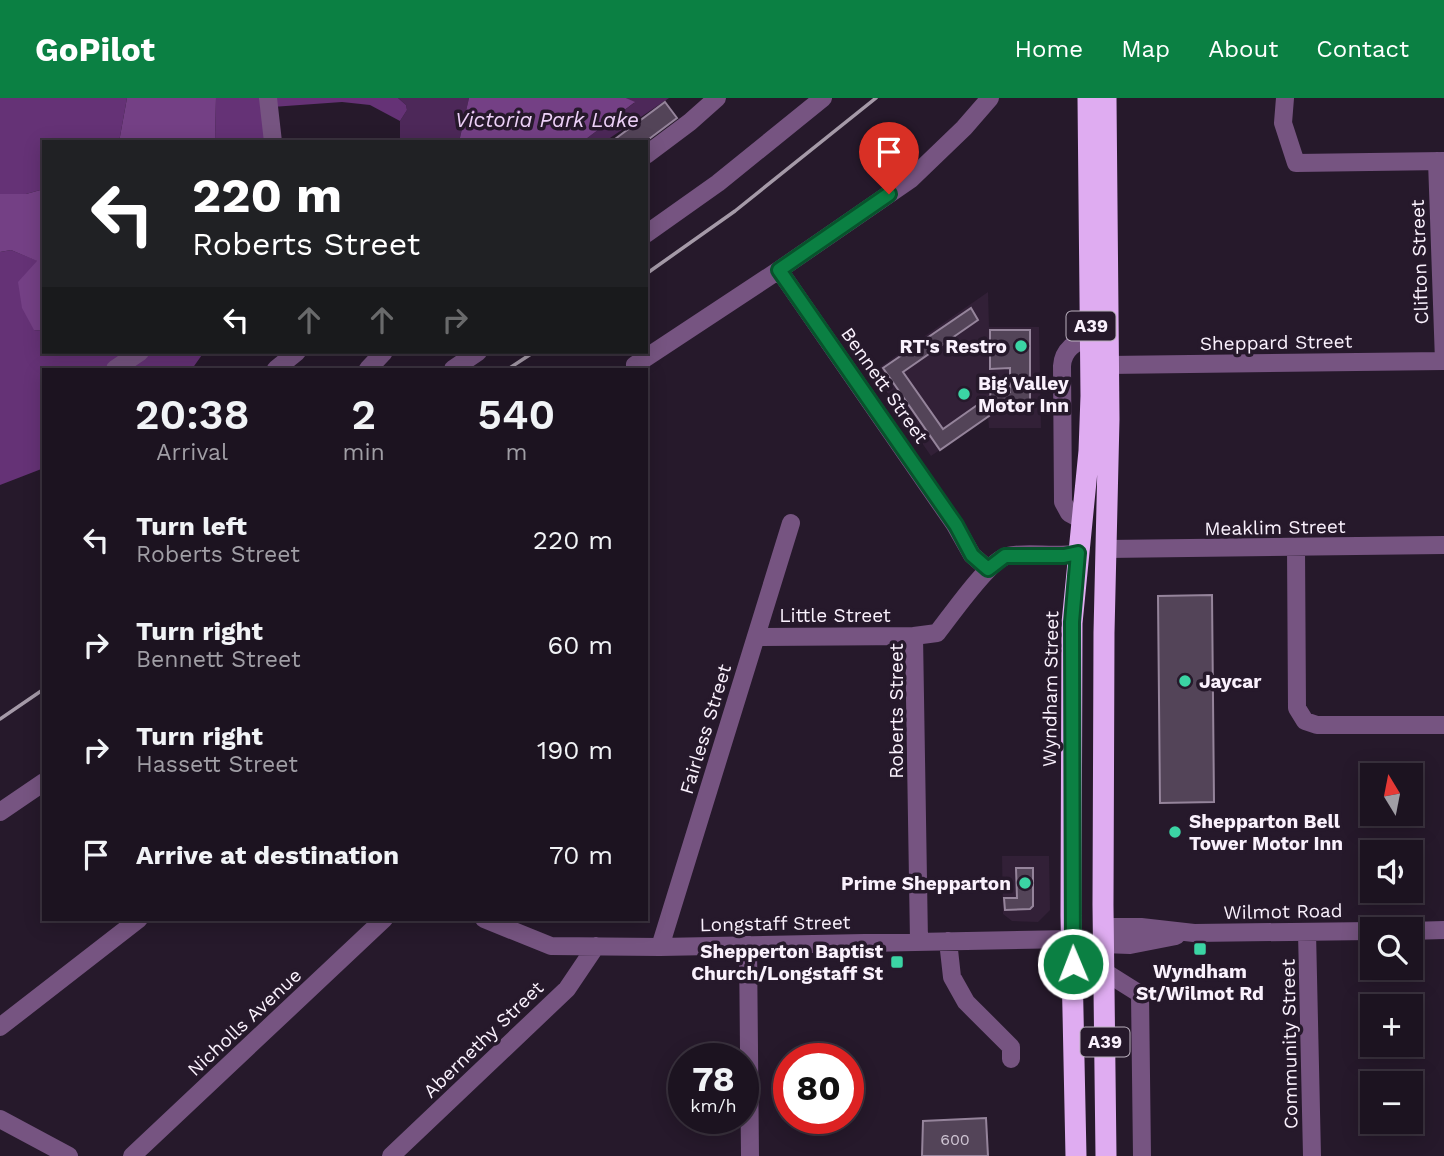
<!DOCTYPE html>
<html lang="en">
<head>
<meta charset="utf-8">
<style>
	:root { --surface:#1c1320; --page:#251c29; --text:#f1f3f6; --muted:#a09ea5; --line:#3a323e; --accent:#0b8043 }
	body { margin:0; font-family:"Work Sans",sans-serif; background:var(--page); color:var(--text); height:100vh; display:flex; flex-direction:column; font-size:26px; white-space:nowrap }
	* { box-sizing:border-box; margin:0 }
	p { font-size:23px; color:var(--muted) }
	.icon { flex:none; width:38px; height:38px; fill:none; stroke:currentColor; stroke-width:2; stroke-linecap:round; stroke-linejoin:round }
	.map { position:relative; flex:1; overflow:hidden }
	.drawer { position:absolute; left:42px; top:270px; width:606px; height:553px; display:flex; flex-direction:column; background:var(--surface); border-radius:0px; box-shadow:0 4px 18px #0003,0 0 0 2px var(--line) }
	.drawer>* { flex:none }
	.hud { position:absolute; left:42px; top:42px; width:606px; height:214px; border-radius:0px; box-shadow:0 4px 18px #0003,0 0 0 2px var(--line); background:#202124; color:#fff; overflow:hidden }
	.needle { width:46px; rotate:350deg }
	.tools { position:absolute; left:1360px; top:665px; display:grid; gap:14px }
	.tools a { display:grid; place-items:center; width:63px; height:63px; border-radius:0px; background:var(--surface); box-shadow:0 4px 18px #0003,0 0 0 2px var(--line); font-size:35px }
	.speed { position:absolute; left:668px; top:945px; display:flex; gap:14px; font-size:35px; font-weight:700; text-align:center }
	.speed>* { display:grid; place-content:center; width:91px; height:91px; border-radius:50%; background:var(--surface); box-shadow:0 4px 18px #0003,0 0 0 2px var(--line); line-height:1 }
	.speed small { font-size:18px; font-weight:400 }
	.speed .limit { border:10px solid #d22; background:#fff; color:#111 }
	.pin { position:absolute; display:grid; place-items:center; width:60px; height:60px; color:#fff; margin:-72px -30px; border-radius:50% 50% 50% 0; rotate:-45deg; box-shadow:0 0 7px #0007 }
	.pin .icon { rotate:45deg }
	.me { position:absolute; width:77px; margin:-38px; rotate:359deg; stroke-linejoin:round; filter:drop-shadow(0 0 5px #0008) }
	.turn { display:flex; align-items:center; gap:24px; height:147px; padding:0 35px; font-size:32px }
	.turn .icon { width:91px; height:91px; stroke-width:2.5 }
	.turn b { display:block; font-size:49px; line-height:60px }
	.lanes { display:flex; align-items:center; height:66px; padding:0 35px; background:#0003; justify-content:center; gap:35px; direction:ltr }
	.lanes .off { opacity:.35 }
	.eta { display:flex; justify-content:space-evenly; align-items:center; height:119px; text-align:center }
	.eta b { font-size:42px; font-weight:600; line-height:49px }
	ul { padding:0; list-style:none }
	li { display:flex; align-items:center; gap:21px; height:105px; padding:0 35px }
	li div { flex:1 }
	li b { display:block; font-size:26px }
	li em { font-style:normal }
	header { display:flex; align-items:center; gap:42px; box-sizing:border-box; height:98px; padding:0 35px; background:var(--accent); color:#fff }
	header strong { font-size:33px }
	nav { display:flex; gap:38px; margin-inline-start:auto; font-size:24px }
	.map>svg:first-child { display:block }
</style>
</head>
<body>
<header>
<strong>GoPilot</strong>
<nav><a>Home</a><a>Map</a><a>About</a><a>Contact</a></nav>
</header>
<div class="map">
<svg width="1444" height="1058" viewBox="0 0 1444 1058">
	<rect width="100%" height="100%" fill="#26192b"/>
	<path fill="#322037" d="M988 194 989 229H1039L1041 330H989L988 318 931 358 873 274Z
		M1002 758H1049L1050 812 1038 824 1012 823 1003 816Z"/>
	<path fill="#4d2859" d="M398 0H469L459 44H400V23L407 12 406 7Z
		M626 0H669L604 44H582L634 5Z"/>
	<path fill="#653276" d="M0 0H127L119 44H44V91L26 96H0Z
		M216 0H398L406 7 407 12 400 23 370 7 342 4 272 9 268 44H215Z
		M11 152 38 163 34 232 44 233V254H204L192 271H44V370L0 387V154Z"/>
	<path fill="#744085" d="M127 0H216L215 44H119Z
		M469 0H626L635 4 582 44H459Z
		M44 91V233L34 232 22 210 18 184 37 163 11 152 0 154V96H26Z"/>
	<path fill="#534458" stroke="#95849b" stroke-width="2" d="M665 4 677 20 645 44H611Z
		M971 210 978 222 903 274 943 331 990 298 991 293 1010 294V270L990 271V232H1030V310H983L989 318 940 352 883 270Z
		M1212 497 1214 704 1160 705 1158 498Z
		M1016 770H1033V808L1030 811 1005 812 1004 800H1017Z
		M986 1020 988 1058H922L923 1023Z"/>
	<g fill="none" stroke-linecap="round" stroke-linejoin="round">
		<path stroke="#765481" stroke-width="18" d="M268 0 273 44
			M1285 0 1283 25 1296 65 1444 63
			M646 57 690 24 717 0
			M1437 63 1444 263
			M646 136 718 85 823 0
			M779 172 955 427 972 457 988 471
			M1108 267 1444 263
			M115 271 140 254
			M276 271 297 254
			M368 271 384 254
			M453 271 478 254
			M636 271 635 267 779 172 911 81 964 30 990 0
			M1082 422 1069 415 1063 404 1062 268C1063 250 1077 244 1091 237
			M1296 450 1297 610 1305 623 1317 627H1444
			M1106 451 1444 447
			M756 539 914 538
			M0 714 44 684
			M484 821 551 848 660 849 1072 841
			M1103 829H1141L1194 835 1372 833
			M1410 833 1444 832
			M1307 834 1312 1058
			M919 843 914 538 937 535C950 519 989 462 1007 458 1030 453 1054 460 1078 455
			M948 843 952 879 966 904 1011 949V961
			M1103 846 1130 847 1176 838
			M748 847 750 1058
			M660 849 791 425
			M1105 874 1140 896 1142 1058
			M0 929 139 821
			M0 1021 69 1058
			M132 1058 384 821
			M391 1058 567 891 596 848"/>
		<path stroke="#dfacf1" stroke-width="21" d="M1106 0 1109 321 1104 535 1103 807 1106 1058
			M1076 1058 1071 818 1072 525 1089 353 1091 298 1088 0"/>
		<path stroke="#a59aa8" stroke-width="3.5" d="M646 176 735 113 876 0
			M508 271 534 254
			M0 621 44 591"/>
	</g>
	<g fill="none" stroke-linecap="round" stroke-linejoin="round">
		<defs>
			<path id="route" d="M889 96 779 172 956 427 972 457 988 471 1005 458H1064L1078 455 1072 524 1073 866"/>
		</defs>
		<use href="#route" stroke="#07532c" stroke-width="18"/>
		<use href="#route" stroke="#0b8043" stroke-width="12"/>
	</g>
	<g fill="#3bd4a4" stroke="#26192b" stroke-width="2.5">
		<circle cx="1021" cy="248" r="7"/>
		<circle cx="964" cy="296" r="7"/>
		<circle cx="1185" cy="583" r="7"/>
		<circle cx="1175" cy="734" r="7"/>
		<circle cx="1025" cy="785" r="7"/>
		<rect x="1193" y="844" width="14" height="14" rx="3.5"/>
		<rect x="890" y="857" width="14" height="14" rx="3.5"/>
	</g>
	<g text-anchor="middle" stroke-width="7" stroke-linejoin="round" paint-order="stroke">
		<g font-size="16" fill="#d0c6d4">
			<text x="955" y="1047">600</text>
		</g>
		<g fill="#26192b" stroke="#bab0be" stroke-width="2">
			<rect x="1066.5" y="213.5" width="49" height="29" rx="5"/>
			<rect x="1080.5" y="929.5" width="49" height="29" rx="5"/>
		</g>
		<g font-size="18" font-weight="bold" fill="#faf1fd">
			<text x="1091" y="234">A39</text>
			<text x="1105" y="950">A39</text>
		</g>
		<g font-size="19" fill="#faf1fd" stroke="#26192b">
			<text transform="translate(1419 164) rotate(-92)" y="7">Clifton Street</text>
			<text transform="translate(1276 244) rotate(-1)" y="7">Sheppard Street</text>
			<text transform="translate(885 287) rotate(55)" y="7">Bennett Street</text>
			<text transform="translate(1275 429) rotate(-1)" y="7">Meaklim Street</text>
			<text x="835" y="524">Little Street</text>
			<text transform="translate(1050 591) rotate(-89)" y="7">Wyndham Street</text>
			<text transform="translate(896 613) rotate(-90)" y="7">Roberts Street</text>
			<text transform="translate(705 631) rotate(-73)" y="7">Fairless Street</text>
			<text transform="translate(1283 813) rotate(-1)" y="7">Wilmot Road</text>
			<text transform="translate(775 825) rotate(-1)" y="7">Longstaff Street</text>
			<text transform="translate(244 924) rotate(-43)" y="7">Nicholls Avenue</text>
			<text transform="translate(483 941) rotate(-44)" y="7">Abernethy Street</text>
			<text transform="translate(1289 946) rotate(-91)" y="7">Community Street</text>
		</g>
		<g font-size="19" font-weight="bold" fill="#faf1fd" stroke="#26192b" text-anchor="end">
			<text x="1007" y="255">RT's Restro</text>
			<text x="978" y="292" text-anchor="start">Big Valley<tspan x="978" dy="22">Motor Inn</tspan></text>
			<text x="1199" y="590" text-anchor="start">Jaycar</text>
			<text x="1189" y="730" text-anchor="start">Shepparton Bell<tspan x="1189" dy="22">Tower Motor Inn</tspan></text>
			<text x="1011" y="792">Prime Shepparton</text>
			<text x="883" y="860">Shepperton Baptist<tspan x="883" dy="22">Church/Longstaff St</tspan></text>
			<text x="1200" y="880" text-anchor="middle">Wyndham<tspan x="1200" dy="22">St/Wilmot Rd</tspan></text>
		</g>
		<g font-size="21" font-style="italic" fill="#edd1f8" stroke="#26192b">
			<text x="547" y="29">Victoria Park Lake</text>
		</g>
	</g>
</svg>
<div class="tools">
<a><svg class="needle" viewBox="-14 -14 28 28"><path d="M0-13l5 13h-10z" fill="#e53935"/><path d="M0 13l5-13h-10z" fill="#a09ea5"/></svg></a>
<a><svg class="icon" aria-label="sound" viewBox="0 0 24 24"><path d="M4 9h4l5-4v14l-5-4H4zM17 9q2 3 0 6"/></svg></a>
<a><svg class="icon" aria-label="search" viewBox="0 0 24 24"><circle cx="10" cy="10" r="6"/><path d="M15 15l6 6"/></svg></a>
<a>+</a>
<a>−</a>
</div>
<div class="speed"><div>78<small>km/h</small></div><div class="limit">80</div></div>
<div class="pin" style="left:889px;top:96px;background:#d93025"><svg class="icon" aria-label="arrive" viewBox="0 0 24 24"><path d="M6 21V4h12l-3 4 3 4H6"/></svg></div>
<svg class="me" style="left:1073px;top:866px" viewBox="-20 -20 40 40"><circle r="17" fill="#0b8043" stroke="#fff" stroke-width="3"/><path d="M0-11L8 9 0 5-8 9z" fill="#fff"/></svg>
<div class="hud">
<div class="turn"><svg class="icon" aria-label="left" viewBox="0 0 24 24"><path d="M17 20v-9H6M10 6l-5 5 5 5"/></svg><div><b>220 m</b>Roberts Street</div></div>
<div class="lanes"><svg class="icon" aria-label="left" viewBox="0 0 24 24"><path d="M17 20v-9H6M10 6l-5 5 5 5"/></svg><svg class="icon off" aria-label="ahead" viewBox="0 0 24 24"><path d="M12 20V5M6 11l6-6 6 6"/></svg><svg class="icon off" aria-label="ahead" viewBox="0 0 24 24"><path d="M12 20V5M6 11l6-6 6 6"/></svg><svg class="icon off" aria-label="right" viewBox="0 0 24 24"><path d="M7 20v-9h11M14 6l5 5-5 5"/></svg></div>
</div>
<section class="drawer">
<div class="eta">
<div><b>20:38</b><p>Arrival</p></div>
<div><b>2</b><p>min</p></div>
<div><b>540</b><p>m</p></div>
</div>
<ul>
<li><svg class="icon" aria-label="left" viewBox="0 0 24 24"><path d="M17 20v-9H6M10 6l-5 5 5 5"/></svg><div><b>Turn left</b><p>Roberts Street</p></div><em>220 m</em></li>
<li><svg class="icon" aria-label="right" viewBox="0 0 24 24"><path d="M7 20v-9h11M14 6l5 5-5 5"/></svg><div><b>Turn right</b><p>Bennett Street</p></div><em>60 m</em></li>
<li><svg class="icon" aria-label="right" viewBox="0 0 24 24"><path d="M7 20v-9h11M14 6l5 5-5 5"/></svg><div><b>Turn right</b><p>Hassett Street</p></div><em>190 m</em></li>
<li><svg class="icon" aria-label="arrive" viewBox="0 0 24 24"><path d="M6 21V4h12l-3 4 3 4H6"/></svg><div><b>Arrive at destination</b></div><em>70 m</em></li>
</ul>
</section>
</div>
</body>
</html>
